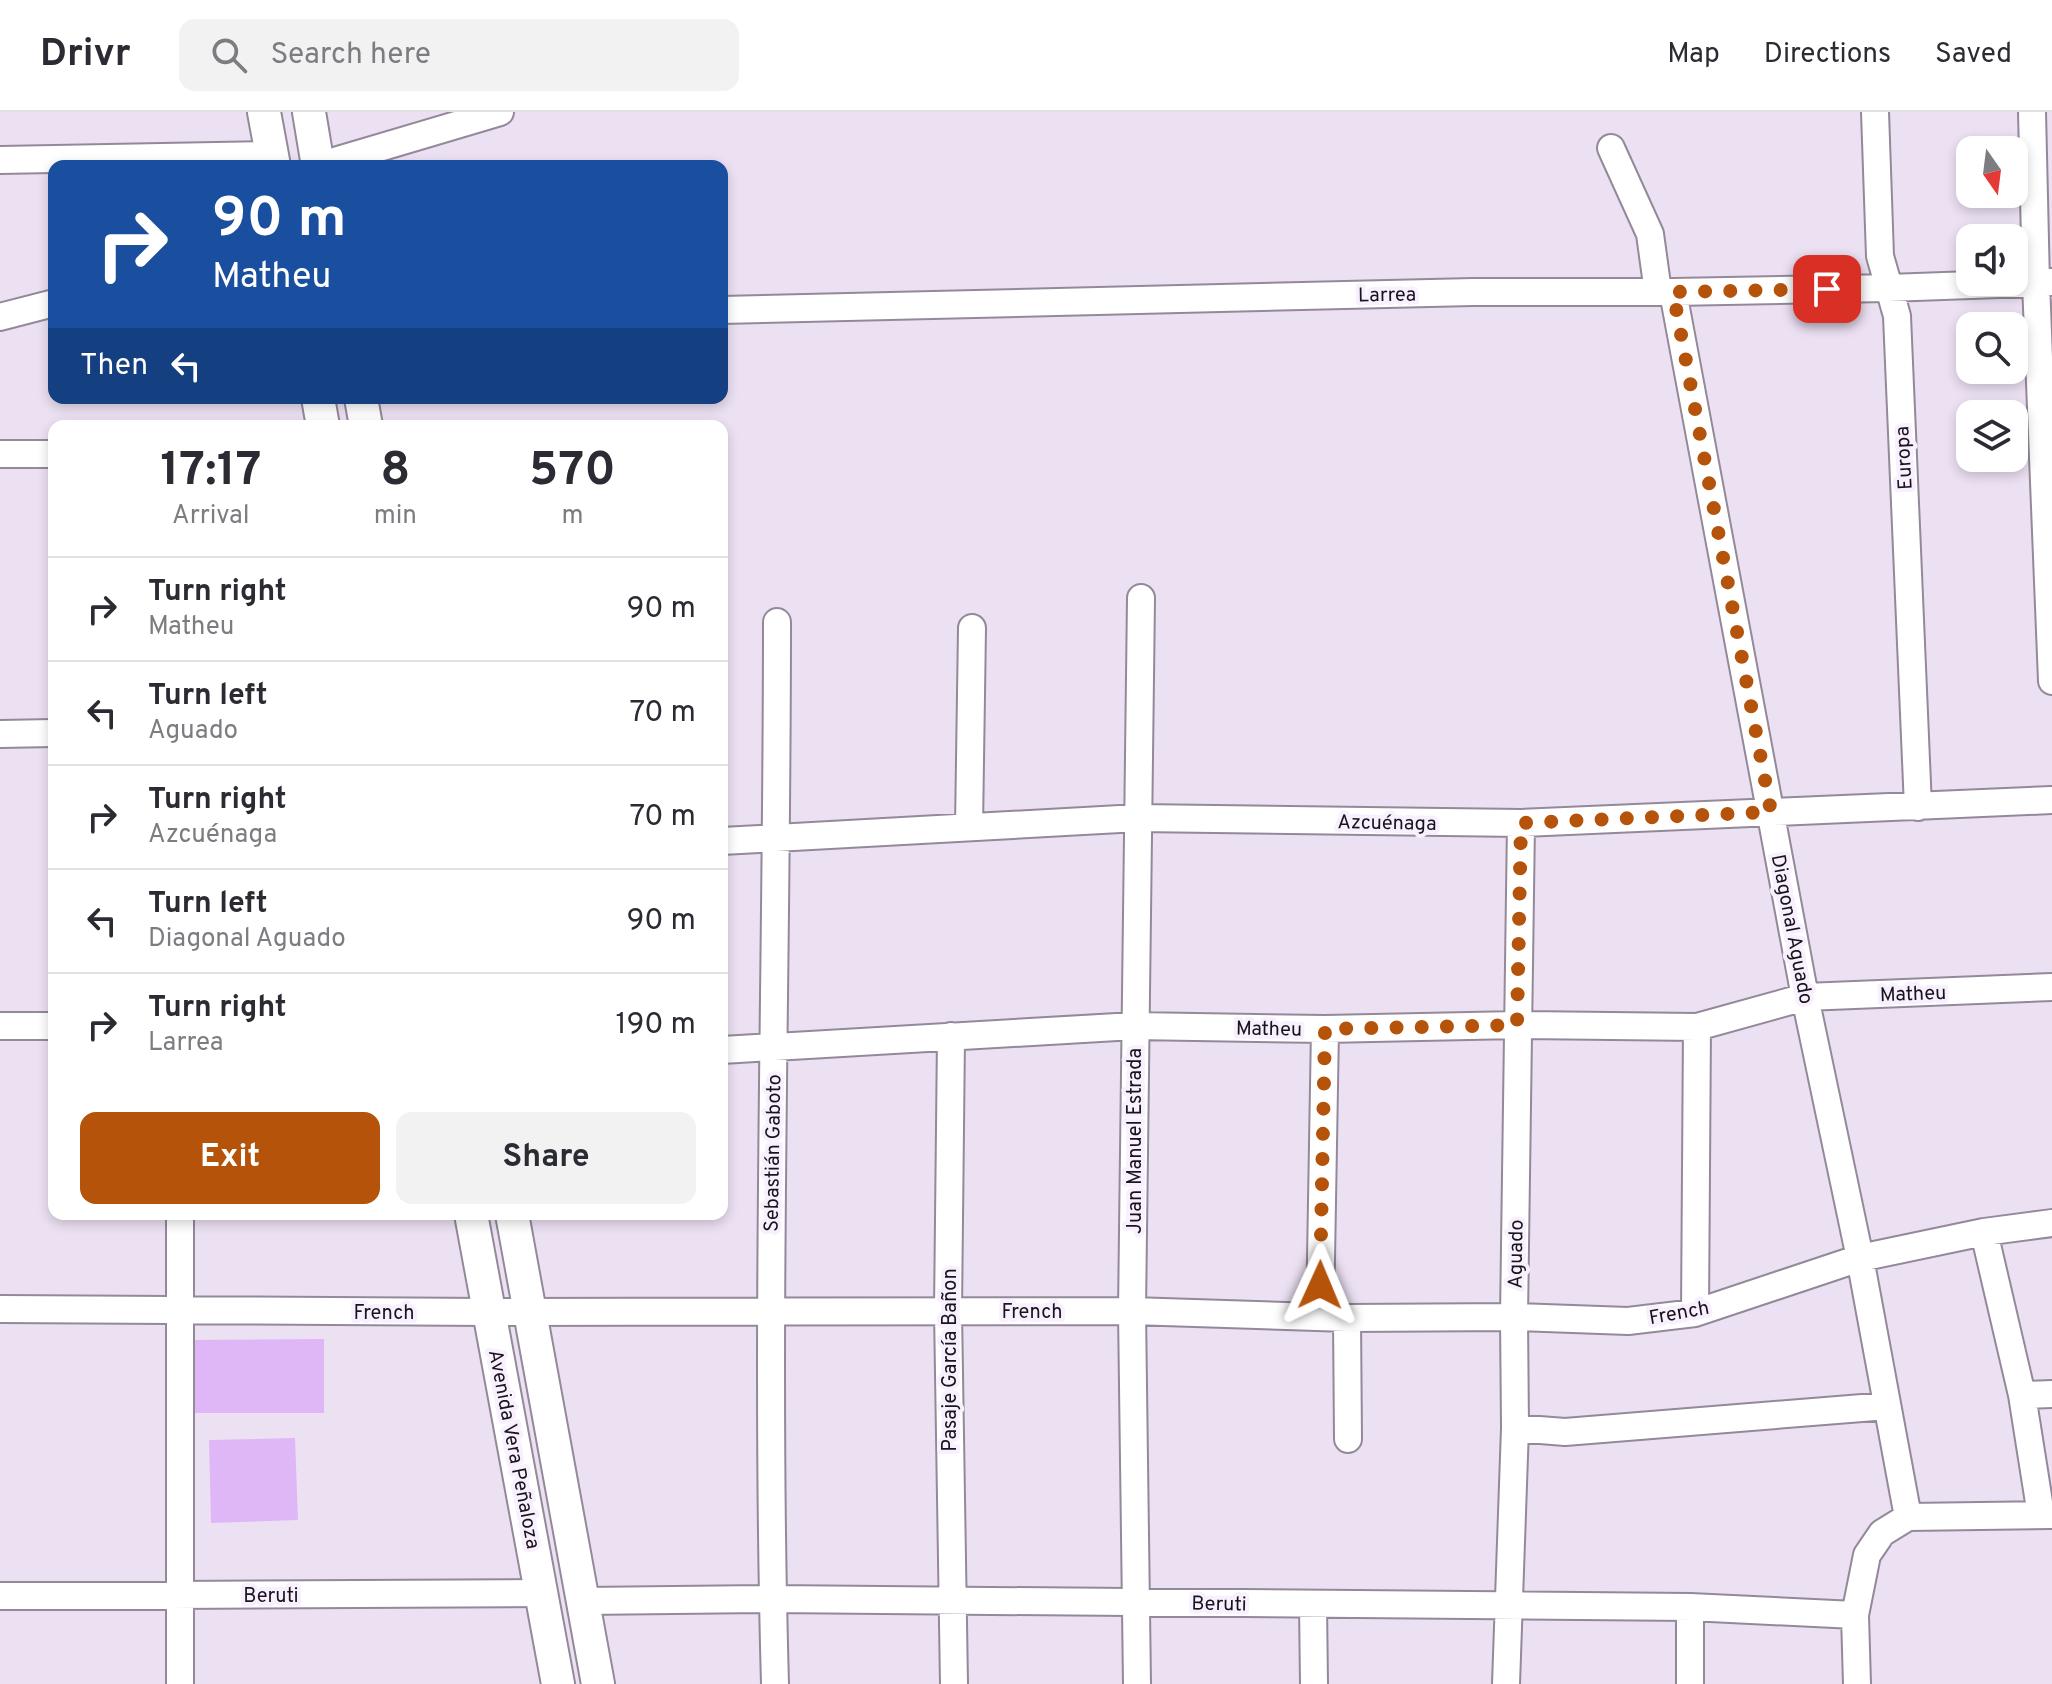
<!DOCTYPE html>
<html lang="en">
<head>
<meta charset="utf-8">
<style>
	:root { --surface:#fff; --page:#f2f2f3; --text:#2b2b33; --muted:#7c7c81; --line:#e1e1e2; --accent:#b45309 }
	body { margin:0; font-family:Overpass,sans-serif; background:var(--page); color:var(--text); height:100vh; display:flex; flex-direction:column; font-size:30px; white-space:nowrap }
	* { box-sizing:border-box; margin:0 }
	p { font-size:26px; color:var(--muted) }
	.icon { flex:none; width:44px; height:44px; fill:none; stroke:currentColor; stroke-width:2; stroke-linecap:round; stroke-linejoin:round }
	.map { position:relative; flex:1; overflow:hidden }
	.side { position:absolute; left:48px; top:308px; width:680px; height:800px; display:flex; flex-direction:column; background:var(--surface); border-radius:16px; box-shadow:0 4px 12px #0003 }
	.side>* { flex:none }
	.top-card { position:absolute; left:48px; top:48px; width:680px; height:244px; border-radius:16px; box-shadow:0 4px 12px #0003; background:#1a4fa0; color:#fff; overflow:hidden }
	.needle { width:52px; rotate:166deg }
	.fabs { position:absolute; left:1956px; top:24px; display:grid; gap:16px }
	.fabs a { display:grid; place-items:center; width:72px; height:72px; border-radius:16px; background:var(--surface); box-shadow:0 4px 12px #0003; font-size:40px }
	.pin { position:absolute; display:grid; place-items:center; width:68px; height:68px; color:#fff; margin:-34px; border-radius:16px; box-shadow:0 4px 12px #0006 }
	.me { position:absolute; width:88px; margin:-44px; rotate:1deg; stroke-linejoin:round; filter:drop-shadow(0 0 6px #0008) }
	.turn { display:flex; align-items:center; gap:28px; height:168px; padding:0 32px; font-size:36px }
	.turn .icon { width:104px; height:104px; stroke-width:2.5 }
	.turn b { display:block; font-size:56px; line-height:68px }
	.then { display:flex; align-items:center; height:76px; padding:0 32px; background:#0003; gap:16px; font-size:30px }
	.eta { display:flex; justify-content:space-evenly; align-items:center; height:136px; text-align:center }
	.eta b { font-size:48px; font-weight:700; line-height:56px }
	.action { display:flex; gap:16px; margin-top:auto; padding:16px 32px }
	.action a { flex:1; height:92px; border-radius:16px; background:var(--accent); color:#fff; font-size:32px; font-weight:700; line-height:92px; text-align:center }
	.action a+a { background:var(--page); color:var(--text) }
	ul { padding:0; list-style:none }
	li { display:flex; align-items:center; gap:24px; height:104px; padding:0 32px; border-top:2px solid var(--line) }
	li div { flex:1 }
	li b { display:block; font-size:30px }
	li em { font-style:normal }
	header { display:flex; align-items:center; gap:48px; box-sizing:border-box; height:112px; padding:0 40px; background:var(--surface); border-bottom:2px solid var(--line) }
	header strong { font-size:38px }
	nav { display:flex; gap:44px; margin-inline-start:auto; font-size:28px }
	.search { width:560px; height:72px; background:var(--page); display:flex; align-items:center; gap:20px; box-sizing:border-box; padding:0 28px; border-radius:16px; color:var(--muted); font-size:30px }
	.map>svg:first-child { display:block }
</style>
</head>
<body>
<header>
<strong>Drivr</strong>
<div class="search"><svg class="icon" aria-label="search" viewBox="0 0 24 24"><circle cx="10" cy="10" r="6"/><path d="M15 15l6 6"/></svg>Search here</div>
<nav><a>Map</a><a>Directions</a><a>Saved</a></nav>
</header>
<div class="map">
<svg width="2052" height="1572" viewBox="0 0 2052 1572">
	<rect width="100%" height="100%" fill="#ece1f3"/>
	<path fill="#dfb7f7" d="M324 1227V1301H188V1228Z
		M295 1326 298 1408 211 1411 209 1328Z"/>
	<g fill="none" stroke-linecap="round" stroke-linejoin="round">
		<defs>
			<path id="minor" d="M1875 0 1880 144 1897 204 1918 695
				M2032 0 2036 171 2052 569
				M1611 36 1650 122 1658 180
				M0 48 272 43
				M318 54 500 0
				M1673 180 1805 885 1860 1146 1908 1405
				M722 198 1473 180H1673L1888 176 2052 170
				M0 205 54 191
				M0 342H54
				M0 622 54 621
				M969 715 972 516
				M722 729 1138 706 1521 711 2052 688
				M0 914H54
				M951 924 948 1199 954 1572
				M722 938 1134 914 1325 917 1517 913 1697 915 1805 885 2052 875
				M1984 1120 2022 1283 2041 1403
				M0 1197 489 1200 1132 1199 1347 1206 1514 1205 1628 1209 1695 1201 1860 1146 1984 1120 2052 1111
				M1695 1201 1697 915
				M1320 1205 1325 917
				M1347 1206 1348 1327
				M2022 1283 2052 1282
				M1515 1316 1565 1320 1887 1294
				M0 1484 542 1481
				M583 1489 773 1487 1690 1495 1855 1503
				M1313 1492 1314 1572
				M180 1572V1102
				M775 1572C765 1218 777 864 777 510
				M1137 1572 1132 1199 1141 486
				M1506 1572 1515 1316 1514 1205 1521 711
				M1690 1572V1495
				M1857 1572 1855 1503 1867 1443 1882 1421 1908 1405 2052 1403"/>
			<path id="major" d="M264 0 274 54
				M309 0 318 54
				M318 286 323 314
				M361 286 366 314
				M471 1102 558 1572
				M512 1102 598 1572"/>
		</defs>
		<use href="#minor" stroke="#938999" stroke-width="30"/>
		<use href="#major" stroke="#938999" stroke-width="36"/>
		<use href="#minor" stroke="#fff" stroke-width="26"/>
		<use href="#major" stroke="#fff" stroke-width="32"/>
	</g>
	<g fill="none" stroke-linecap="round" stroke-linejoin="round">
		<path stroke="#b45309" stroke-width="14" stroke-dasharray="0 25.2" d="M1320 1173 1325 917 1517 913 1521 711 1771 700 1673 180 1827 177"/>
	</g>
	<g text-anchor="middle" stroke-width="8" stroke-linejoin="round" paint-order="stroke">
		<g font-size="20" fill="#18141a" stroke="#f8f0fe">
			<text transform="translate(1387 182) rotate(-1)" y="7">Larrea</text>
			<text transform="translate(1903 346) rotate(-93)" y="7">Europa</text>
			<text transform="translate(1387 710) rotate(1)" y="7">Azcuénaga</text>
			<text transform="translate(1793 817) rotate(79)" y="7">Diagonal Aguado</text>
			<text transform="translate(1913 881) rotate(-2)" y="7">Matheu</text>
			<text transform="translate(1269 916) rotate(1)" y="7">Matheu</text>
			<text transform="translate(1134 1029) rotate(-90)" y="7">Juan Manuel Estrada</text>
			<text transform="translate(772 1041) rotate(-89)" y="7">Sebastián Gaboto</text>
			<text transform="translate(1515 1142) rotate(-89)" y="7">Aguado</text>
			<text x="1032" y="1206">French</text>
			<text x="384" y="1207">French</text>
			<text transform="translate(1679 1200) rotate(-10)" y="7">French</text>
			<text transform="translate(949 1248) rotate(-90)" y="7">Pasaje García Bañon</text>
			<text transform="translate(515 1337) rotate(79)" y="7">Avenida Vera Peñaloza</text>
			<text x="271" y="1490">Beruti</text>
			<text transform="translate(1219 1491) rotate(1)" y="7">Beruti</text>
		</g>
	</g>
</svg>
<div class="fabs">
<a><svg class="needle" viewBox="-14 -14 28 28"><path d="M0-13l5 13h-10z" fill="#e53935"/><path d="M0 13l5-13h-10z" fill="#7c7c81"/></svg></a>
<a><svg class="icon" aria-label="sound" viewBox="0 0 24 24"><path d="M4 9h4l5-4v14l-5-4H4zM17 9q2 3 0 6"/></svg></a>
<a><svg class="icon" aria-label="search" viewBox="0 0 24 24"><circle cx="10" cy="10" r="6"/><path d="M15 15l6 6"/></svg></a>
<a><svg class="icon" aria-label="layers" viewBox="0 0 24 24"><path d="M12 4l9 5-9 5-9-5zM3 14l9 5 9-5"/></svg></a>
</div>
<div class="pin" style="left:1827px;top:177px;background:#d93025"><svg class="icon" aria-label="arrive" viewBox="0 0 24 24"><path d="M6 21V4h12l-3 4 3 4H6"/></svg></div>
<svg class="me" style="left:1320px;top:1173px" viewBox="-20 -20 40 40"><path d="M0-17L14 15 0 8-14 15z" fill="#b45309" stroke="#fff" stroke-width="4"/></svg>
<div class="top-card">
<div class="turn"><svg class="icon" aria-label="right" viewBox="0 0 24 24"><path d="M7 20v-9h11M14 6l5 5-5 5"/></svg><div><b>90 m</b>Matheu</div></div>
<div class="then">Then<svg class="icon" aria-label="left" viewBox="0 0 24 24"><path d="M17 20v-9H6M10 6l-5 5 5 5"/></svg></div>
</div>
<section class="side">
<div class="eta">
<div><b>17:17</b><p>Arrival</p></div>
<div><b>8</b><p>min</p></div>
<div><b>570</b><p>m</p></div>
</div>
<ul>
<li><svg class="icon" aria-label="right" viewBox="0 0 24 24"><path d="M7 20v-9h11M14 6l5 5-5 5"/></svg><div><b>Turn right</b><p>Matheu</p></div><em>90 m</em></li>
<li><svg class="icon" aria-label="left" viewBox="0 0 24 24"><path d="M17 20v-9H6M10 6l-5 5 5 5"/></svg><div><b>Turn left</b><p>Aguado</p></div><em>70 m</em></li>
<li><svg class="icon" aria-label="right" viewBox="0 0 24 24"><path d="M7 20v-9h11M14 6l5 5-5 5"/></svg><div><b>Turn right</b><p>Azcuénaga</p></div><em>70 m</em></li>
<li><svg class="icon" aria-label="left" viewBox="0 0 24 24"><path d="M17 20v-9H6M10 6l-5 5 5 5"/></svg><div><b>Turn left</b><p>Diagonal Aguado</p></div><em>90 m</em></li>
<li><svg class="icon" aria-label="right" viewBox="0 0 24 24"><path d="M7 20v-9h11M14 6l5 5-5 5"/></svg><div><b>Turn right</b><p>Larrea</p></div><em>190 m</em></li>
</ul>
<div class="action"><a>Exit</a><a>Share</a></div>
</section>
</div>
</body>
</html>
